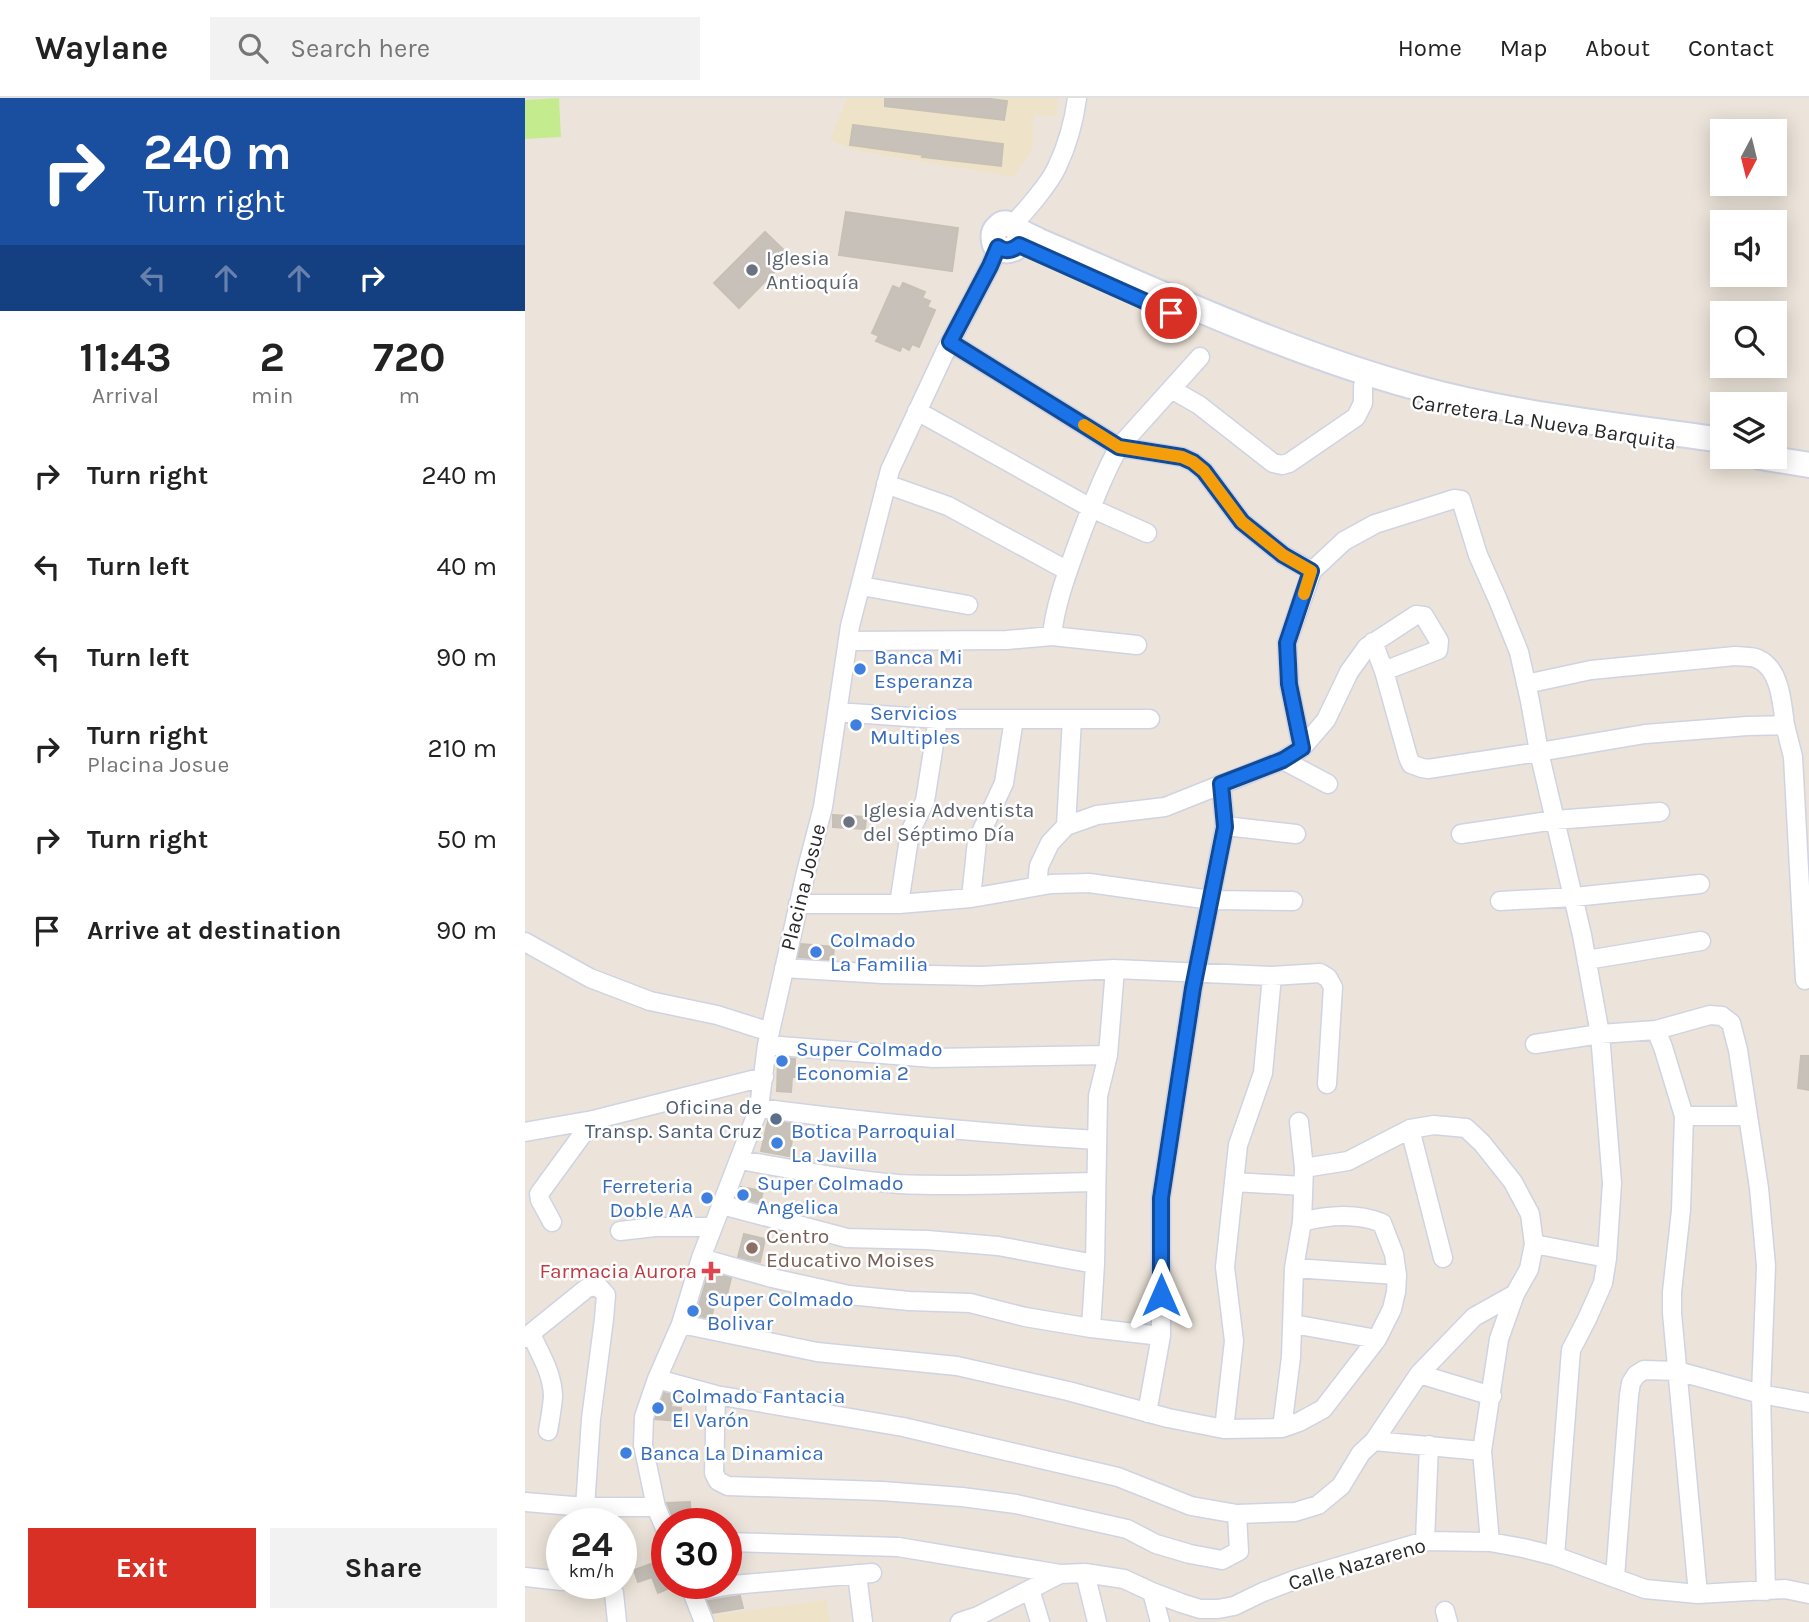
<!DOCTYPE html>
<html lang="en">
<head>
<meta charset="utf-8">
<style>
	:root { --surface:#fff; --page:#f2f2f2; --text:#222; --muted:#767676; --line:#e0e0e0; --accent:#d93025 }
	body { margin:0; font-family:Karla,sans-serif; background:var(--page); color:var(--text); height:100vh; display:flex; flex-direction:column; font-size:26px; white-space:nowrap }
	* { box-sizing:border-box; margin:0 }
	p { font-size:23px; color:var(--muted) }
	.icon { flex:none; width:38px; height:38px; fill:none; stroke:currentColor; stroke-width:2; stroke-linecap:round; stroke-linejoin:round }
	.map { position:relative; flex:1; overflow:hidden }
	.side { display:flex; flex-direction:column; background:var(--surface); width:525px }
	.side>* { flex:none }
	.top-card { background:#1a4fa0; color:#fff; overflow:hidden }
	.needle { width:46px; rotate:187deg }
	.buttons { position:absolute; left:1185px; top:21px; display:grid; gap:14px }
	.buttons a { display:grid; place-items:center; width:77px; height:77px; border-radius:0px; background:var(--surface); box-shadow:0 4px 18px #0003; font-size:35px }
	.speed { position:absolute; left:21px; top:1410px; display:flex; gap:14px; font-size:35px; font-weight:700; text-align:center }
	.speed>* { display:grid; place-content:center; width:91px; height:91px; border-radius:50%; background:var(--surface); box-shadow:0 4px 18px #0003; line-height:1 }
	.speed small { font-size:18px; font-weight:400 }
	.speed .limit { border:10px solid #d22; background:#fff; color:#111 }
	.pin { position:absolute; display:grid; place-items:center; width:60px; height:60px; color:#fff; margin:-30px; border:4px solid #fff; border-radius:50%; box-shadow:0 2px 7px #0007 }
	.me { position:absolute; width:77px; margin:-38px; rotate:0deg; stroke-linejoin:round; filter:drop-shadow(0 0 5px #0008) }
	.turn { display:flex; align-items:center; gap:24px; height:147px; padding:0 28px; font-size:32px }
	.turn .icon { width:91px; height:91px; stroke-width:2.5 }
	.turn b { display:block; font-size:49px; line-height:60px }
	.lanes { display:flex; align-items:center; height:66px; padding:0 28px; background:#0003; justify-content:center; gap:35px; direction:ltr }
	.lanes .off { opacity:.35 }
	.eta { display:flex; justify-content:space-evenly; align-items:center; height:119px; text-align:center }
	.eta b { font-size:42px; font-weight:700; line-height:49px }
	.action { display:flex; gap:14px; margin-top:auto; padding:14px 28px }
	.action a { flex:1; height:80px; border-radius:0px; background:var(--accent); color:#fff; font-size:28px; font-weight:700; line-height:80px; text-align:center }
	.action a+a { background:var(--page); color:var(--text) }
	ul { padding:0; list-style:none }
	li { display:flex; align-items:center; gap:21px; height:91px; padding:0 28px }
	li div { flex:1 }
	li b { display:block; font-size:26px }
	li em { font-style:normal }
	header { display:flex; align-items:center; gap:42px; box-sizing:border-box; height:98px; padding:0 35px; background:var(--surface); border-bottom:2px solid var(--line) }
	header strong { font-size:33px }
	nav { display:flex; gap:38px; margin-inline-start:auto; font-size:24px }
	.search { width:490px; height:63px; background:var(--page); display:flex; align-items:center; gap:18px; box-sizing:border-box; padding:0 24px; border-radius:0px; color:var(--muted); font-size:26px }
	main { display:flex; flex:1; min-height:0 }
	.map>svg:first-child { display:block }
</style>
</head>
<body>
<header>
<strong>Waylane</strong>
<div class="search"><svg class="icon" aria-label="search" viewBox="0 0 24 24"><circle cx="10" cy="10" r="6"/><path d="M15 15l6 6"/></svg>Search here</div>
<nav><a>Home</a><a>Map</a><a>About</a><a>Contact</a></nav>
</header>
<main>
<section class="side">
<div class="top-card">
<div class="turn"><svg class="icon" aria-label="right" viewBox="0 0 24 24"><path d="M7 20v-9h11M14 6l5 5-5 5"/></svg><div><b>240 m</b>Turn right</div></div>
<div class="lanes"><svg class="icon off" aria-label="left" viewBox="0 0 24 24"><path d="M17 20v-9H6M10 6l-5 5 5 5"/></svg><svg class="icon off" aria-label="ahead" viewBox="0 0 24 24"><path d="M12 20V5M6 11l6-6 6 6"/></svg><svg class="icon off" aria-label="ahead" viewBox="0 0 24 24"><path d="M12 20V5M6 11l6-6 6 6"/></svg><svg class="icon" aria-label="right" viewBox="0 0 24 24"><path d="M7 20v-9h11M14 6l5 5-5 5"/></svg></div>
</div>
<div class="eta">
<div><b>11:43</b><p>Arrival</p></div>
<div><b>2</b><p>min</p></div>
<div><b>720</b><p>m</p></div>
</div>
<ul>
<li><svg class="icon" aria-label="right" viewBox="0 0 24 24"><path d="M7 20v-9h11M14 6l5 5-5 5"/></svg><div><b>Turn right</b></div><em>240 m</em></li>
<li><svg class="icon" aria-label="left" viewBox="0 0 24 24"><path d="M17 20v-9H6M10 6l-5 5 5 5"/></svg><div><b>Turn left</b></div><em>40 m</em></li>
<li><svg class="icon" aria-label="left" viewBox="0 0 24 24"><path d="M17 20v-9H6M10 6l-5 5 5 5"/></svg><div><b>Turn left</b></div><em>90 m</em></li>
<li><svg class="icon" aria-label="right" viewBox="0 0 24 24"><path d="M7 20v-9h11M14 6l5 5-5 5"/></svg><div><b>Turn right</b><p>Placina Josue</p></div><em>210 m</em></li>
<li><svg class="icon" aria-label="right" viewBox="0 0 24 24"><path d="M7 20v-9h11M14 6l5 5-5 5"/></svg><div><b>Turn right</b></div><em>50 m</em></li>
<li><svg class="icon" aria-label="arrive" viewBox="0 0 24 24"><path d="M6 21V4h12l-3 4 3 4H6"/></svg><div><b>Arrive at destination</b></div><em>90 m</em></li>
</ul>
<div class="action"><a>Exit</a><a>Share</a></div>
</section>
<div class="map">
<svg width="1284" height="1524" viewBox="0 0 1284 1524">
	<rect width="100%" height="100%" fill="#ece4da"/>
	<path fill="#eee2c8" d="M322 0H533L531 18 509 17 507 53 489 79 334 53 305 42Z
		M301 1502 305 1524H187L184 1518Z"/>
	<path fill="#c4ec8f" d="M34 0 36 39 0 41V2Z"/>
	<path fill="#c7c1ba" stroke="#c7c0b4" stroke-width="2" d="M360 0H457L482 3 479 22 360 8Z
		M328 27 478 46 476 68 397 59 398 57 325 47Z
		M321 114 433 130 427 173 314 157Z
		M240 134 265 158 214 210 189 185Z
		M378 185 400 194 397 200 405 203 402 209 410 212 394 249 387 246 384 252 377 248 375 253 351 243 354 238 347 235 368 188 375 191Z
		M308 717 341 719 340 731 308 729Z
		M276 846 309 849 308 862 273 859Z
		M1276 958H1284V992L1273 990Z
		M253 959 270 961V979H267L266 994 252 993Z
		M243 1023 270 1026 264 1058 236 1053Z
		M216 1089 238 1093 235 1105 212 1099Z
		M219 1136 240 1141 235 1164 213 1159Z
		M184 1174 206 1180 201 1201 191 1199 186 1221 171 1217Z
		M139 1295 148 1297 146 1309 156 1310 154 1323 130 1321Z
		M165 1404 166 1426H151L142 1405Z
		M137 1462 142 1474V1486H146L147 1489 133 1495 127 1479 113 1484 109 1472Z
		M215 1498 218 1510 188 1515 183 1503Z"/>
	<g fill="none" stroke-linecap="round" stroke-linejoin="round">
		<defs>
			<path id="street" d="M488 126C500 114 525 85 532 69 542 48 549 23 552 0
				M425 244 594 349 657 359 668 364 679 373 717 424 758 457 787 473
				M646 291 674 307 748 365 757 367 764 365 831 319 838 305V288
				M392 313 566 410 622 435
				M361 386 423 408 543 473
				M336 488 443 507
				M527 538 612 547
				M323 543 482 542 527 538C530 505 544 470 555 439 567 408 578 377 594 349L675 259
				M848 544 859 573 883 659 886 666 897 670 903 671 1014 654 1057 837 1075 936 1087 1085 1082 1160 1078 1185 1062 1221 1046 1252 1030 1458
				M1001 586 1066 572 1210 558C1217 559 1227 558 1233 561 1256 571 1257 607 1260 627
				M312 614 413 621H625
				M777 650 764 586 762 545 787 473 819 443 850 426 929 401 936 402 953 457 973 502 994 554 1005 603 1014 654 1120 636 1222 628 1260 627 1268 659 1280 882
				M758 662 803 686
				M541 728 547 621
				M700 728 771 736
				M936 736 1030 722 1135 714
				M512 788 514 768 525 745 541 728 572 717 640 709 758 662 777 650 801 622 824 574 842 549 891 517 899 518 914 543 913 552 859 573
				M446 800 452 743 479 685 489 621
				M975 803 1049 799 1175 786
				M273 806H374L446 800 526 786 564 785 686 802 768 803
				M374 806 385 734 400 703 413 621
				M0 844 65 880 125 903 192 917 245 934
				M1062 862 1176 843
				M259 870 358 876 456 878 590 871 747 878 795 875 803 880 808 889 802 986
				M1131 932 1185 917 1197 918 1206 925 1213 952 1234 1090 1241 1168 1236 1296 1241 1493
				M1010 946 1075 936 1131 932 1138 949 1159 1018H1223
				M242 947 408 960 583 957
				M234 1010C346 1025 459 1035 572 1042
				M1159 1018 1156 1112 1147 1194V1215L1173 1496
				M885 1031 918 1160
				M0 1034 68 1022 239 979
				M215 1062C267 1071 320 1082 374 1086 439 1089 506 1085 571 1084
				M779 1070 823 1063 885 1031 909 1027 941 1030 957 1045 988 1084 1005 1116 1009 1146 1004 1171 990 1196 974 1241 957 1353 965 1444
				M709 1084 778 1088
				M197 1107 322 1140 402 1142 473 1148 570 1166
				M27 1124 15 1102 14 1096 68 1022
				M95 1133 130 1129H188
				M1009 1146 1082 1160
				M176 1160 247 1180 324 1197 384 1203 445 1205 500 1219 566 1230 636 1238
				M769 1170 872 1177
				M156 1226 292 1254 432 1268 543 1293 643 1320 699 1331 757 1330 774 1324 798 1311 852 1241 867 1211 871 1194 872 1177 869 1156 857 1125C831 1115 803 1117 777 1124
				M768 1226 852 1241
				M566 1230 570 1166 573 998 583 957 590 871
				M6 1236C15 1256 28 1276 28 1299 27 1310 25 1322 23 1333
				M0 1240 62 1190 73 1188 81 1197 79 1221 66 1321 60 1409
				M894 1276 967 1298
				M132 1281 191 1297 378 1329 593 1379 666 1408 712 1416 770 1414 793 1407 816 1388 836 1355 849 1343 957 1353
				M191 1297 189 1375 193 1383 203 1388 357 1393 437 1399 491 1406 602 1431 631 1446 665 1456 697 1462 714 1453 712 1416
				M622 1315 636 1238V1100L668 890 700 728 696 686
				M757 1330 766 1259 769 1170 777 1124 779 1070 774 1024
				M699 1331 709 1243 700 1169 709 1084 713 1047 738 975 747 878
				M849 1343 894 1276 949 1219 990 1196
				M0 1404 60 1409H131
				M142 1435 131 1409 118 1347 119 1319 132 1281 156 1226 176 1160 234 1010 242 947 281 774 298 709 325 528 365 372 420 254 465 168 473 149
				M900 1443 904 1347
				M201 1444 373 1449 535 1476
				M560 1475 572 1524
				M332 1476 338 1524
				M0 1479 37 1483
				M1090 1479 1104 1297 1106 1285 1111 1277 1119 1272 1152 1273 1236 1296 1284 1305
				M62 1486 85 1490 89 1495 92 1524
				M164 1486 179 1524
				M505 1491 515 1524
				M167 1494 207 1487 347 1475
				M627 1494 635 1524
				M920 1513 923 1524
				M435 1524 453 1518 535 1476 560 1475 599 1481 627 1494 656 1505 675 1511H693L709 1508 738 1494 772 1481 900 1443 965 1444 998 1450 1030 1458 1120 1491 1173 1496 1260 1491 1284 1496"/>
			<path id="secondary" d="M494 133 495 142 490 150C483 154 476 153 470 147 468 141 467 135 472 130 481 119 490 130 498 135 503 138 509 140 514 143 637 195 759 253 889 289 989 317 1095 327 1197 342
				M1235 359 1284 367"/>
		</defs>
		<use href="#street" stroke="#cfd3e2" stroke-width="21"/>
		<use href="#secondary" stroke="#cfd3e2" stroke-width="28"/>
		<use href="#street" stroke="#fff" stroke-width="18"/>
		<use href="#secondary" stroke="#fff" stroke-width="24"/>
	</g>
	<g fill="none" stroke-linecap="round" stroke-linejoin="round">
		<defs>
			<path id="route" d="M636 1197V1100L668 890 700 729 696 686 758 662 777 650 764 586 762 545 786 473 758 457 717 424 679 373 668 364 657 359 594 349 425 244 465 168 473 149C480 154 487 153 494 147L646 215"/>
		</defs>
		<use href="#route" stroke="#114b97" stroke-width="18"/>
		<use href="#route" stroke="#1a73e8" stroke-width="12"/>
		<path stroke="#f59e0b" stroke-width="12" d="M559 327 594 349 657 359 668 364 679 373 717 424 758 457 786 473 779 496"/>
	</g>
	<g fill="#6b7280" stroke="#fff" stroke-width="2.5">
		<circle cx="227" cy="172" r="7"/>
		<circle cx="324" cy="724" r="7"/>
	</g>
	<g fill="#3f7fe0" stroke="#fff" stroke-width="2.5">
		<circle cx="335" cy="571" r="7"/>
		<circle cx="331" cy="627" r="7"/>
		<circle cx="291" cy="854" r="7"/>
		<circle cx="257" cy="963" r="7"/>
		<circle cx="252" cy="1045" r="7"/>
		<circle cx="218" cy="1097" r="7"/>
		<circle cx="182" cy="1100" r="7"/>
		<circle cx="168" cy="1213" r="7"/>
		<circle cx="133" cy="1310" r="7"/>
		<circle cx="101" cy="1355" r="7"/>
	</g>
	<circle fill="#5c6f8a" stroke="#fff" stroke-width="2.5" cx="251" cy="1021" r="7"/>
	<circle fill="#8d6e63" stroke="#fff" stroke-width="2.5" cx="227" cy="1150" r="7"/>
	<path fill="#e0444e" stroke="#fff" stroke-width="2.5" d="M182.5 1162.5h7v7h7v7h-7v7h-7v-7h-7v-7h7z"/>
	<g text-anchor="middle" stroke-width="5" stroke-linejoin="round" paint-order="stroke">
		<g font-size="21" fill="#5b616d" stroke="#fff" text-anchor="start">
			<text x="241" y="167">Iglesia<tspan x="241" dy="24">Antioquía</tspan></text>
			<text x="338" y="719">Iglesia Adventista<tspan x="338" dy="24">del Séptimo Día</tspan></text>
		</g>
		<g font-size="21" fill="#292929" stroke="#fff">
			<text transform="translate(1019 324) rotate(9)" y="7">Carretera La Nueva Barquita</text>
			<text transform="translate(278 789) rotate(-76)" y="7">Placina Josue</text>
			<text transform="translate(832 1466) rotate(-16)" y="7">Calle Nazareno</text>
		</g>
		<g font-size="21" fill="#366cbe" stroke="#fff" text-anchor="start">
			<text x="349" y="566">Banca Mi<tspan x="349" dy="24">Esperanza</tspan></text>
			<text x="345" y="622">Servicios<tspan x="345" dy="24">Multiples</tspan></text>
			<text x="305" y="849">Colmado<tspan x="305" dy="24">La Familia</tspan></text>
			<text x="271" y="958">Super Colmado<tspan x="271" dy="24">Economia 2</tspan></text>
			<text x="266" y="1040">Botica Parroquial<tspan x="266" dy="24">La Javilla</tspan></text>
			<text x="232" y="1092">Super Colmado<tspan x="232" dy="24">Angelica</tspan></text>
			<text x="168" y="1095" text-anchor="end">Ferreteria<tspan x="168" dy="24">Doble AA</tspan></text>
			<text x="182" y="1208">Super Colmado<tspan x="182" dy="24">Bolivar</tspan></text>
			<text x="147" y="1305">Colmado Fantacia<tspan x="147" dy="24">El Varón</tspan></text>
			<text x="115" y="1362">Banca La Dinamica</text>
		</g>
		<g font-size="21" fill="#4e5e75" stroke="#fff" text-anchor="end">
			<text x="237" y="1016">Oficina de<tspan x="237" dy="24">Transp. Santa Cruz</tspan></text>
		</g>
		<g font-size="21" fill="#785e54" stroke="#fff" text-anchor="start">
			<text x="241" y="1145">Centro<tspan x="241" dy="24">Educativo Moises</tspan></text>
		</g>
		<g font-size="21" fill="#be3a42" stroke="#fff" text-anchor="end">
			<text x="172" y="1180">Farmacia Aurora</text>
		</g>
	</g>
</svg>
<div class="buttons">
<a><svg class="needle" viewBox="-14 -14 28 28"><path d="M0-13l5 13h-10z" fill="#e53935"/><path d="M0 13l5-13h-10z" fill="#767676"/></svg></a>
<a><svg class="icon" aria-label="sound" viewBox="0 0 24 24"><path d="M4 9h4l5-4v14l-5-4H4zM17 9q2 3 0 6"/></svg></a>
<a><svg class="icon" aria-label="search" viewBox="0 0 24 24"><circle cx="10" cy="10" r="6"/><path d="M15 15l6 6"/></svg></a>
<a><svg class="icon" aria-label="layers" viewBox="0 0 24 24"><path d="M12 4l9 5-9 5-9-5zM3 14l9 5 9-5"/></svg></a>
</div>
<div class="speed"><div>24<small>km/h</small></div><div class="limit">30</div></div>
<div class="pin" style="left:646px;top:215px;background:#d93025"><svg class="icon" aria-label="arrive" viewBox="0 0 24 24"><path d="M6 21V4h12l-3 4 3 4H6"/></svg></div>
<svg class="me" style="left:636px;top:1197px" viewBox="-20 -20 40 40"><path d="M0-17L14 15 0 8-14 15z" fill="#1a73e8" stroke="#fff" stroke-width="4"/></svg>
</div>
</main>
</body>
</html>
